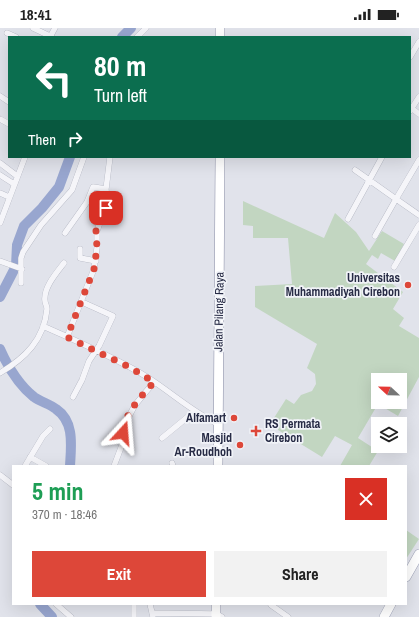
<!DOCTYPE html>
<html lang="en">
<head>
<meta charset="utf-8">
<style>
	:root { --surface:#fff; --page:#f2f2f2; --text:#222; --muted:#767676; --accent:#dd4739 }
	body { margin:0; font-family:"Archivo Narrow",sans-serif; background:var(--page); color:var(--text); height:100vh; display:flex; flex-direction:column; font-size:15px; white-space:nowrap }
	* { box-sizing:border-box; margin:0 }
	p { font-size:13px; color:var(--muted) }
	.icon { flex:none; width:22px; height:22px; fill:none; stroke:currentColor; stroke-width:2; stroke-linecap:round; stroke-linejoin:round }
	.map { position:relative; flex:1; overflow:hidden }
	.side { position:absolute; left:12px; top:437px; width:395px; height:140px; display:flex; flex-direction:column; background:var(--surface); border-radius:0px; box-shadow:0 4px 16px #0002 }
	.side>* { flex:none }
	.banner { position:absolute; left:8px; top:8px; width:403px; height:122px; border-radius:0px; box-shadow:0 4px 16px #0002; background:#0b6e4f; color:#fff; overflow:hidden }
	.needle { width:26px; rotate:292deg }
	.controls { position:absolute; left:371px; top:345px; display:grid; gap:8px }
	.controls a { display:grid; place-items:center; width:36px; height:36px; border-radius:0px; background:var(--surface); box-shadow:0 4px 16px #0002; font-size:20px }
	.pin { position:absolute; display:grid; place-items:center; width:34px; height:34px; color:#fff; margin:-17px; border-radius:8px; box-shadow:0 2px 6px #0006 }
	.me { position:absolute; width:44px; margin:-22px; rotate:19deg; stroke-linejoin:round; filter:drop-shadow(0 0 3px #0008) }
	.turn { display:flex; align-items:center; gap:14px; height:84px; padding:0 20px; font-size:18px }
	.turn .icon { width:52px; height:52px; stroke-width:2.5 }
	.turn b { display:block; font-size:28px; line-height:34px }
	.then { display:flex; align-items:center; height:38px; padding:0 20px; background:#0003; gap:8px; font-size:15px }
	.round { display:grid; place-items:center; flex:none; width:42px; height:42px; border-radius:0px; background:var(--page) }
	.summary { display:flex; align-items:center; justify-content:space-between; height:68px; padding:0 20px }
	h1 { font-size:24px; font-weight:700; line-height:30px; color:#1e9e55 }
	.primary-button { display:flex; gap:8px; margin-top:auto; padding:8px 20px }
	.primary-button a { flex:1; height:46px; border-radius:0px; background:var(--accent); color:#fff; font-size:16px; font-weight:700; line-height:46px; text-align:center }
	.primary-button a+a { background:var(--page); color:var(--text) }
	.status { display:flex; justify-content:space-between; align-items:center; height:28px; padding:0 20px; background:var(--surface); direction:ltr }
	.status svg { height:11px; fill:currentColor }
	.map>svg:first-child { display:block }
</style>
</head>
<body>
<div class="status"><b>18:41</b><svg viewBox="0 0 49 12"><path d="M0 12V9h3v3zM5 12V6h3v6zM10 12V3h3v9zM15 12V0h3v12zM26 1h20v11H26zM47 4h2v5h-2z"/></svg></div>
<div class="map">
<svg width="419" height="589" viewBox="0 0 419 589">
	<rect width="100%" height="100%" fill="#e1e3eb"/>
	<path fill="#c2d6c1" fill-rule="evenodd" d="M243 173 324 210 335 185 356 204 369 223 382 203 404 216 395 233 381 225 378 231 372 227 366 236 403 264 393 281 404 290 399 298 419 310V349L398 388 378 376 358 410 378 423 369 438H340L352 417 335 408 322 429 278 402 277 396 272 393 286 371 294 376 301 367 312 363 316 356 315 346 307 340 317 316 255 279V258L292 256 288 210H253V198L243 197ZM378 352H400V374H378Z
		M406 502 419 511 406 531Z"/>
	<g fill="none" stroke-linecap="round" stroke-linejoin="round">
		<path stroke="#98a6cf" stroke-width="10" d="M122 9 131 0
			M0 269 16 238 17 217 24 198 42 180 59 159 70 129
			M0 321C8 339 19 357 34 369 41 374 50 376 56 381 75 394 71 418 70 438
			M40 576 52 589"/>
		<defs>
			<path id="minor" d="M33 0 52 9
				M7 5 16 9
				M50 9 55 0
				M137 9 146 0
				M410 29 419 14
				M0 68 9 74
				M410 79 419 86
				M410 83 419 69
				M0 91 9 96
				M419 132 396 171 419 187
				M0 135 17 148
				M355 142 396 171 375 208
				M0 147 14 156
				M0 165 9 169
				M348 191 382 129
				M0 195 25 129
				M65 205 87 174 93 159 106 161
				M80 221V230L96 233
				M0 233 22 241
				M394 239 419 197
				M21 255V230L23 224 41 197 72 162 84 129
				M43 298C78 314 114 329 147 349 171 364 192 384 218 396
				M67 309 94 241 97 220V203L107 174 106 161 110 129
				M0 345C25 330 44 312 47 281 47 277 45 276 45 273 43 260 57 244 64 235
				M73 369 82 352 89 333 99 318 113 288 82 274
				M162 410 195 383
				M30 429 46 438
				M172 435 173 438
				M25 438 43 408 50 401
				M114 438 125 409 123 400 127 392 135 377 154 354
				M0 447 13 457
				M56 576 71 589
				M134 576V589
				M150 576 153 589
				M271 577 288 589
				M152 585 216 586 222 589"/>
			<path id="primary" d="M406 549 419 526
				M384 589 391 576"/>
			<path id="trunk" d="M220 0V9
				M218 438 220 129
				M216 589V576"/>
		</defs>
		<use href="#minor" stroke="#a9acb9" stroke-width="6"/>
		<use href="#primary" stroke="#9fa3b8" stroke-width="10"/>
		<use href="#trunk" stroke="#878ba4" stroke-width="10"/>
		<use href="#minor" stroke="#f5f5f9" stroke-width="5.5"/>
		<use href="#primary" stroke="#fff" stroke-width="9"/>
		<use href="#trunk" stroke="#fff" stroke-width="9"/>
	</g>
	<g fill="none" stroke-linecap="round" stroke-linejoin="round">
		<path stroke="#dd4739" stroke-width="7" stroke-dasharray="0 12.6" d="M106 180 96 203 97 220 94 241 67 309 129 339 154 354C142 368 124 385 123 405"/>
	</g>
	<g fill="#dd4739" stroke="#f1f3f8" stroke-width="1.5">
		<circle cx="408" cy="257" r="4"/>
		<circle cx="234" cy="390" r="4"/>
		<path d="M254 397h4v4h4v4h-4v4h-4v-4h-4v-4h4z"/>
		<circle cx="240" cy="417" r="4"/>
	</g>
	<g text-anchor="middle" stroke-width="3.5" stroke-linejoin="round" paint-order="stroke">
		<g font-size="12" font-weight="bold" fill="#272b45" stroke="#f1f3f8" text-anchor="end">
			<text x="400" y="254">Universitas<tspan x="400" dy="14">Muhammadiyah Cirebon</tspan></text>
			<text x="226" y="394">Alfamart</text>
			<text x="265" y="400" text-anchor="start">RS Permata<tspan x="265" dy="14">Cirebon</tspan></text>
			<text x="232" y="414">Masjid<tspan x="232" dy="14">Ar-Roudhoh</tspan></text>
		</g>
		<g font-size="12" fill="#272b45" stroke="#f1f3f8">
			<text transform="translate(219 284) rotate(-89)" y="4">Jalan Pilang Raya</text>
		</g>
	</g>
</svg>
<div class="controls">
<a><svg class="needle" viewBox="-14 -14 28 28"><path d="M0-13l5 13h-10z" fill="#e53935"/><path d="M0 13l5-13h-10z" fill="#767676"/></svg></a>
<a><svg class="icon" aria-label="layers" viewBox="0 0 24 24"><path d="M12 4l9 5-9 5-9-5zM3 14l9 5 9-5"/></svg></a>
</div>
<div class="pin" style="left:106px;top:180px;background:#d93025"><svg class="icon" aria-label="arrive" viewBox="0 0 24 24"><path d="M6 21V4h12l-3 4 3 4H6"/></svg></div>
<svg class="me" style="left:123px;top:405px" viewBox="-20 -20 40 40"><path d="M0-17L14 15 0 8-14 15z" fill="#dd4739" stroke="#fff" stroke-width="4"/></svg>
<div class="banner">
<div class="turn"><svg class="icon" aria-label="left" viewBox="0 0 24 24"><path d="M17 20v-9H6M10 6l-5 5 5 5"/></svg><div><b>80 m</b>Turn left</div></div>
<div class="then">Then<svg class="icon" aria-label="right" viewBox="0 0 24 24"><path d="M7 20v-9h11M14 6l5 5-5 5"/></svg></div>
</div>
<section class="side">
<div class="summary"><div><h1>5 min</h1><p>370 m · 18:46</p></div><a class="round" style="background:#d93025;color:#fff"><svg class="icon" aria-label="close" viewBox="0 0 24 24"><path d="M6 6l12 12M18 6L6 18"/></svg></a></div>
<div class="primary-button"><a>Exit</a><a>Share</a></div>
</section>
</div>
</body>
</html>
